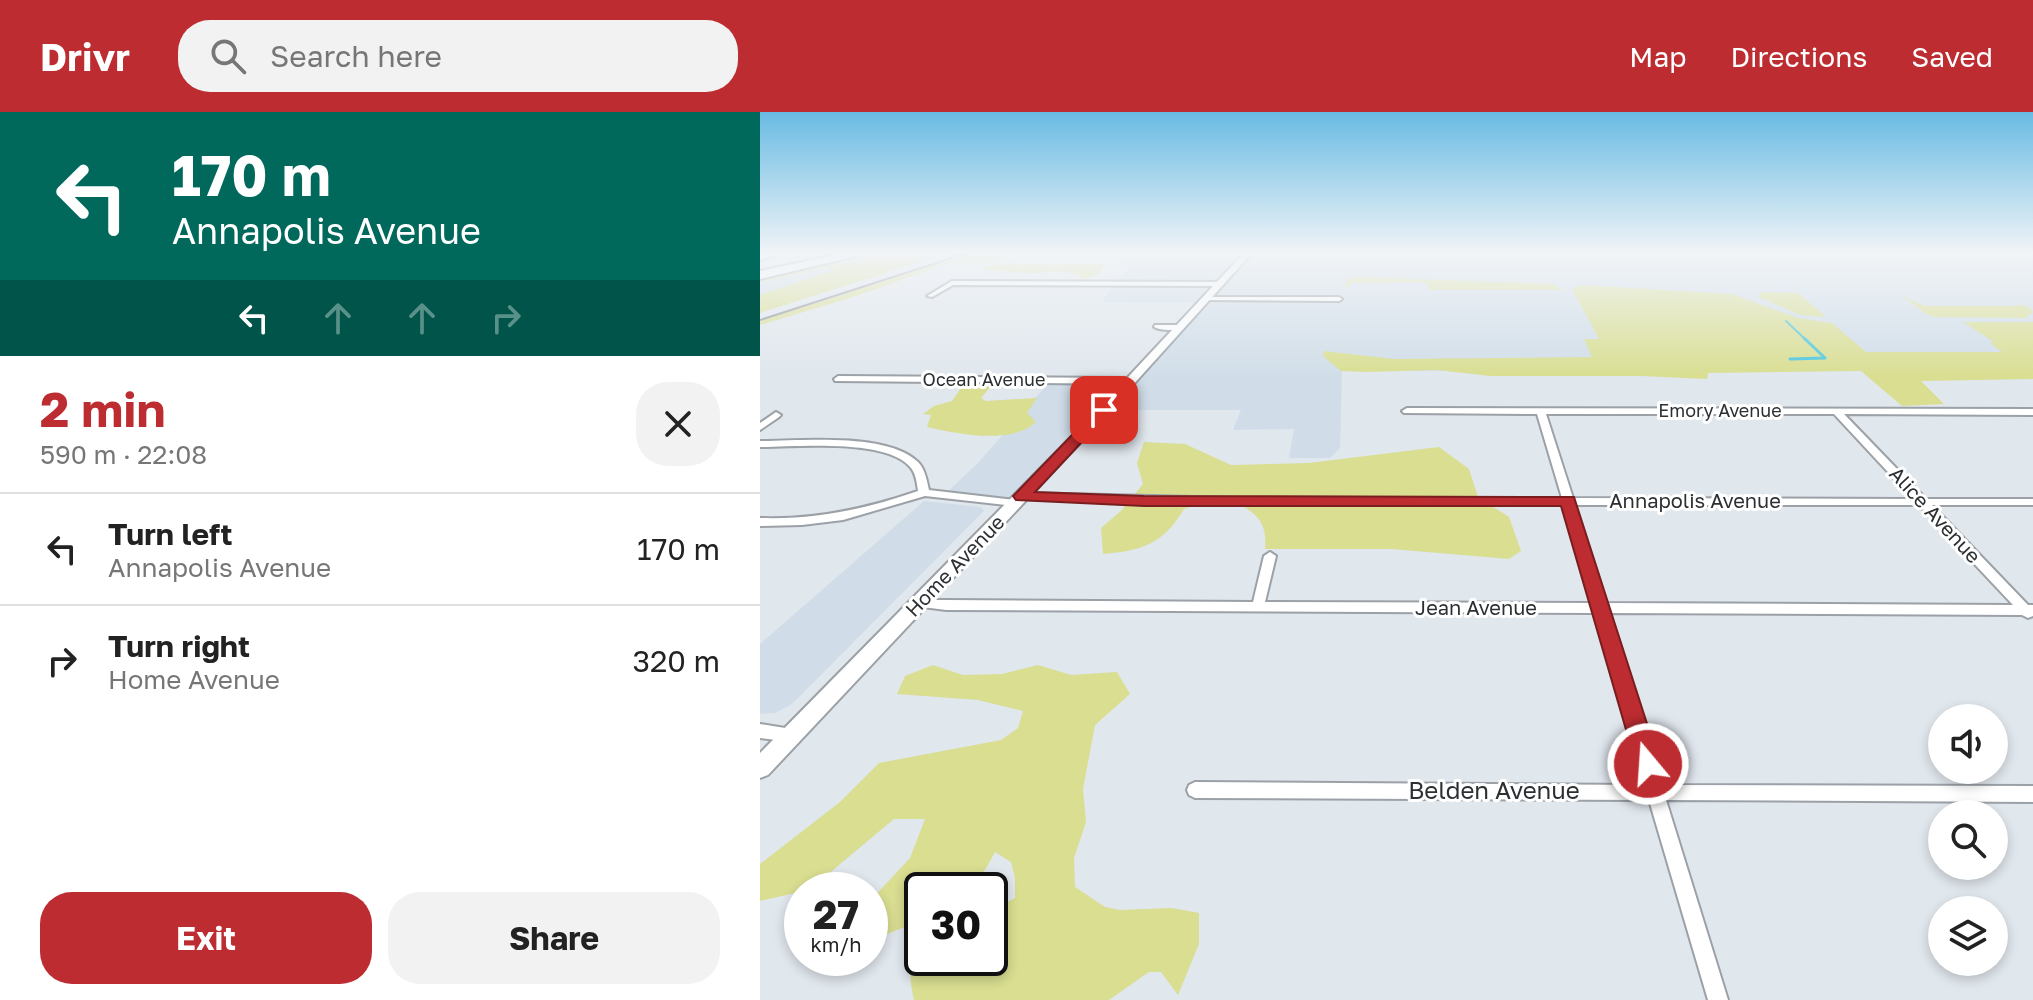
<!DOCTYPE html>
<html lang="en">
<head>
<meta charset="utf-8">
<style>
	:root { --surface:#fff; --page:#f2f2f2; --text:#222; --muted:#767676; --line:#e0e0e0; --accent:#bc2c30 }
	body { margin:0; font-family:"Golos Text",sans-serif; background:var(--page); color:var(--text); height:100vh; display:flex; flex-direction:column; font-size:30px; white-space:nowrap }
	* { box-sizing:border-box; margin:0 }
	p { font-size:26px; color:var(--muted) }
	.icon { flex:none; width:44px; height:44px; fill:none; stroke:currentColor; stroke-width:2; stroke-linecap:round; stroke-linejoin:round }
	.map { position:relative; flex:1; overflow:hidden }
	.side { display:flex; flex-direction:column; background:var(--surface); width:760px }
	.side>* { flex:none }
	.top-card { background:#00695c; color:#fff; overflow:hidden }
	.tools { position:absolute; left:1168px; top:592px; display:grid; gap:16px }
	.tools a { display:grid; place-items:center; width:80px; height:80px; border-radius:50%; background:var(--surface); box-shadow:0 4px 12px #0003; font-size:40px }
	.speed { position:absolute; left:24px; top:760px; display:flex; gap:16px; font-size:40px; font-weight:700; text-align:center }
	.speed>* { display:grid; place-content:center; width:104px; height:104px; border-radius:50%; background:var(--surface); box-shadow:0 4px 12px #0003; line-height:1 }
	.speed small { font-size:20px; font-weight:400 }
	.speed .limit { border:4px solid #111; border-radius:12px; background:#fff; color:#111 }
	.pin { position:absolute; display:grid; place-items:center; width:68px; height:68px; color:#fff; margin:-34px; border-radius:16px; box-shadow:0 4px 12px #0006 }
	.me { position:absolute; width:88px; margin:-44px; rotate:342deg; stroke-linejoin:round; filter:drop-shadow(0 0 6px #0008) }
	.turn { display:flex; align-items:center; gap:28px; height:168px; padding:0 40px; font-size:36px }
	.turn .icon { width:104px; height:104px; stroke-width:2.5 }
	.turn b { display:block; font-size:56px; line-height:68px }
	.lanes { display:flex; align-items:center; height:76px; padding:0 40px; background:#0003; justify-content:center; gap:40px; direction:ltr }
	.lanes .off { opacity:.35 }
	.round { display:grid; place-items:center; flex:none; width:84px; height:84px; border-radius:32px; background:var(--page) }
	.summary { display:flex; align-items:center; justify-content:space-between; height:136px; padding:0 40px }
	h1 { font-size:48px; font-weight:700; line-height:60px; color:var(--accent) }
	.action { display:flex; gap:16px; margin-top:auto; padding:16px 40px }
	.action a { flex:1; height:92px; border-radius:32px; background:var(--accent); color:#fff; font-size:32px; font-weight:700; line-height:92px; text-align:center }
	.action a+a { background:var(--page); color:var(--text) }
	ul { padding:0; list-style:none }
	li { display:flex; align-items:center; gap:24px; height:112px; padding:0 40px; border-top:2px solid var(--line) }
	li div { flex:1 }
	li b { display:block; font-size:30px }
	li em { font-style:normal }
	header { display:flex; align-items:center; gap:48px; box-sizing:border-box; height:112px; padding:0 40px; background:var(--accent); color:#fff }
	header strong { font-size:38px }
	nav { display:flex; gap:44px; margin-inline-start:auto; font-size:28px }
	.search { width:560px; height:72px; background:var(--page); display:flex; align-items:center; gap:20px; box-sizing:border-box; padding:0 28px; border-radius:32px; color:var(--muted); font-size:30px }
	main { display:flex; flex:1; min-height:0 }
	.map>svg:first-child { display:block }
</style>
</head>
<body>
<header>
<strong>Drivr</strong>
<div class="search"><svg class="icon" aria-label="search" viewBox="0 0 24 24"><circle cx="10" cy="10" r="6"/><path d="M15 15l6 6"/></svg>Search here</div>
<nav><a>Map</a><a>Directions</a><a>Saved</a></nav>
</header>
<main>
<section class="side">
<div class="top-card">
<div class="turn"><svg class="icon" aria-label="left" viewBox="0 0 24 24"><path d="M17 20v-9H6M10 6l-5 5 5 5"/></svg><div><b>170 m</b>Annapolis Avenue</div></div>
<div class="lanes"><svg class="icon" aria-label="left" viewBox="0 0 24 24"><path d="M17 20v-9H6M10 6l-5 5 5 5"/></svg><svg class="icon off" aria-label="ahead" viewBox="0 0 24 24"><path d="M12 20V5M6 11l6-6 6 6"/></svg><svg class="icon off" aria-label="ahead" viewBox="0 0 24 24"><path d="M12 20V5M6 11l6-6 6 6"/></svg><svg class="icon off" aria-label="right" viewBox="0 0 24 24"><path d="M7 20v-9h11M14 6l5 5-5 5"/></svg></div>
</div>
<div class="summary"><div><h1>2 min</h1><p>590 m · 22:08</p></div><a class="round"><svg class="icon" aria-label="close" viewBox="0 0 24 24"><path d="M6 6l12 12M18 6L6 18"/></svg></a></div>
<ul>
<li><svg class="icon" aria-label="left" viewBox="0 0 24 24"><path d="M17 20v-9H6M10 6l-5 5 5 5"/></svg><div><b>Turn left</b><p>Annapolis Avenue</p></div><em>170 m</em></li>
<li><svg class="icon" aria-label="right" viewBox="0 0 24 24"><path d="M7 20v-9h11M14 6l5 5-5 5"/></svg><div><b>Turn right</b><p>Home Avenue</p></div><em>320 m</em></li>
</ul>
<div class="action"><a>Exit</a><a>Share</a></div>
</section>
<div class="map">
<svg width="1273" height="888" viewBox="0 0 1273 888">
	<rect width="100%" height="100%" fill="#e0e7ed"/>
	<path fill="#d0dde8" d="M374 142H1273V258L582 259 580 336 570 346H529L534 317 473 318 481 298H344L255 391 184 383 218 351 291 268 370 269 459 173 355 172 370 153 360 152Z
		M66 156 75 158 0 183V170Z
		M354 173 455 174 439 191 342 190Z
		M164 389 221 395 224 399 32 592 15 601 0 602V532Z"/>
	<path fill="#d9de91" d="M120 142H185L0 201V183L74 158 66 156 0 170V167Z
		M208 142H248L232 151H190L90 186 0 213V209Z
		M237 151 345 152 339 162 326 167C298 155 299 161 270 161 257 161 234 158 219 158Z
		M596 165 794 172 803 178H669L667 172 659 170 592 171 585 178 587 167Z
		M822 173 972 182 1038 206 1072 211 1106 240H1242L1230 231 1234 230 1203 210H1273V267L1161 269 1184 292 1142 294 1101 259 948 261 947 267 881 264H731L676 258 606 260 581 259 563 244 564 239 634 247 832 245 824 227H839L812 177Z
		M1001 180 1038 181 1066 205 1040 203 999 185Z
		M1141 183 1164 194H1260L1258 192 1269 195 1273 200 1265 206 1176 205 1166 202Z
		M215 271 232 273 221 286 226 289 277 286 267 301 276 310C252 333 197 322 167 315L171 303 163 302 174 294 192 289 201 276Z
		M384 330 425 332 471 353 549 351 679 335 709 357 718 385 749 405 761 439 749 447 632 437H505C508 404 491 400 467 384L424 397C404 431 382 439 343 442L341 416 361 399 383 372 377 351Z
		M173 553 203 563 242 562 278 553 311 563 357 560 370 582 335 613 323 677 326 710 314 746 315 775 345 795 360 798 412 796 439 801V832L418 883 401 860H389L349 888H154C148 863 149 846 162 822V846H230V799L255 786V766L251 750 235 740 225 758 206 778H162V808L110 829V789L150 746 165 707H134L49 778 0 789V752L80 690 119 651 241 628 258 616 263 599 218 588 137 582 145 564Z"/>
	<g fill="none" stroke-linecap="round" stroke-linejoin="round">
		<path stroke="#4cc6dc" stroke-width="2" d="M1026 209 1046 228"/>
		<path stroke="#4cc6dc" stroke-width="3" d="M1030 247 1065 246 1044 226"/>
		<defs>
			<path id="minor" d="M192 169 459 170 462 172 459 174 193 173 172 185 167 184Z
				M446 185H579L582 187 579 189 444 188 443 187Z
				M395 213H420L424 215C417 219 401 219 394 215Z
				M78 264 370 266 374 269 370 272 75 269 74 267Z
				M647 296 1273 297V303L1084 302 1166 387H1273V393H1172L1268 493H1273V504L1268 506 1262 503 848 501 902 673 1273 674V690L906 688 968 888H948L889 688 435 686 429 683 427 678 429 673 435 670 885 673 835 501 186 498 155 494 154 491 155 488H186L493 490 504 444 510 440 516 444 505 490 832 491 804 393 477 392 261 387 256 384 261 381 477 386H802L777 302 644 301 642 299ZM786 302H1074L1153 387 813 386ZM815 393H1159L1253 493 845 491Z
				M16 300 21 303 19 305 0 318V311Z
				M0 329C41 329 127 320 158 350 165 357 167 369 169 378L255 388 260 391 255 394 165 384 83 408 42 413 0 414V406C55 408 106 397 158 379 157 372 156 362 151 356 128 326 35 335 0 335Z
				M0 612 38 618 40 623 38 628 32 630 0 626Z"/>
			<path id="tertiary" d="M5 142H19L0 148V144Z
				M483 142H491L335 315 8 663 0 666V641L327 309Z"/>
			<path id="motorway" d="M81 142H105L0 167V159Z"/>
		</defs>
		<use href="#minor" stroke="#9ba1a6" stroke-width="4"/>
		<use href="#tertiary" stroke="#9ba1a6" stroke-width="4"/>
		<use href="#motorway" stroke="#9ba1a6" stroke-width="4"/>
		<use href="#minor" fill="#fff" fill-rule="evenodd"/>
		<use href="#tertiary" fill="#fff" fill-rule="evenodd"/>
		<use href="#motorway" fill="#fff" fill-rule="evenodd"/>
		<path stroke="#898e93" stroke-width="2" d="M0 208 204 142"/>
	</g>
	<linearGradient id="sky" x2="0" y2="1"><stop stop-color="#69bbe3"/><stop offset="0.53" stop-color="#f1f4f7"/><stop offset="1" stop-color="#f1f4f7" stop-opacity="0"/></linearGradient>
	<rect width="1273" height="266" fill="url(#sky)"/>
	<path fill="#bc2c30" stroke="#7a1d1f" stroke-width="2" d="M344 293 349 295V301L275 380 384 384 814 385 900 652 896 660 888 663 879 660 876 652 801 394H384L256 388 253 384 256 381 339 295Z"/>
	<g text-anchor="middle" stroke-width="6" stroke-linejoin="round" paint-order="stroke">
		<g font-size="18" fill="#2d3032" stroke="#fff">
			<text x="224" y="274">Ocean Avenue</text>
			<text x="960" y="305">Emory Avenue</text>
		</g>
		<g font-size="20" fill="#2d3032" stroke="#fff">
			<text x="935" y="396">Annapolis Avenue</text>
			<text transform="translate(1175 403) rotate(47)" y="7">Alice Avenue</text>
			<text transform="translate(195 454) rotate(-46)" y="7">Home Avenue</text>
			<text x="716" y="503">Jean Avenue</text>
		</g>
		<g font-size="24" fill="#2d3032" stroke="#fff">
			<text x="734" y="687">Belden Avenue</text>
		</g>
	</g>
</svg>
<div class="tools">
<a><svg class="icon" aria-label="sound" viewBox="0 0 24 24"><path d="M4 9h4l5-4v14l-5-4H4zM17 9q2 3 0 6"/></svg></a>
<a><svg class="icon" aria-label="search" viewBox="0 0 24 24"><circle cx="10" cy="10" r="6"/><path d="M15 15l6 6"/></svg></a>
<a><svg class="icon" aria-label="layers" viewBox="0 0 24 24"><path d="M12 4l9 5-9 5-9-5zM3 14l9 5 9-5"/></svg></a>
</div>
<div class="speed"><div>27<small>km/h</small></div><div class="limit">30</div></div>
<div class="pin" style="left:344px;top:298px;background:#d93025"><svg class="icon" aria-label="arrive" viewBox="0 0 24 24"><path d="M6 21V4h12l-3 4 3 4H6"/></svg></div>
<svg class="me" style="left:888px;top:652px" viewBox="-20 -20 40 40"><circle r="17" fill="#bc2c30" stroke="#fff" stroke-width="3"/><path d="M0-11L8 9 0 5-8 9z" fill="#fff"/></svg>
</div>
</main>
</body>
</html>
